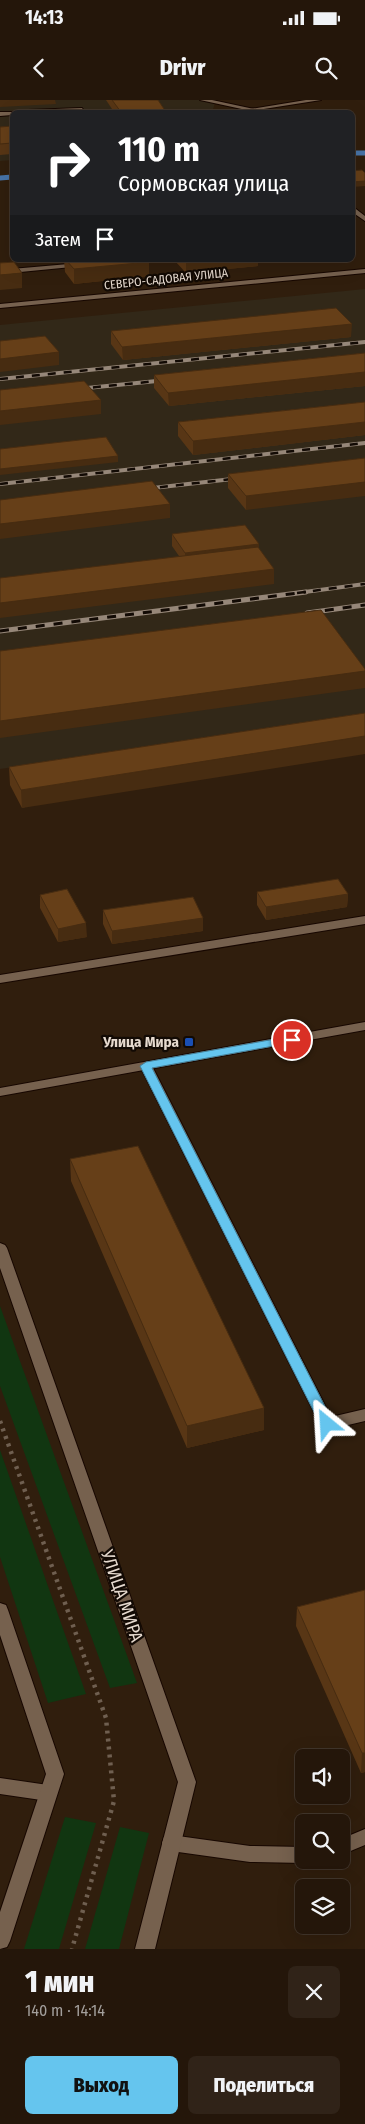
<!DOCTYPE html>
<html lang="ru">
<head>
<meta charset="utf-8">
<style>
	:root { --surface:#24160a; --page:#302318; --text:#f1f3f6; --muted:#a39f9c; --line:#41352b; --accent:#65c5ee }
	body { margin:0; font-family:"Fira Sans Condensed",sans-serif; background:var(--page); color:var(--text); height:100vh; display:flex; flex-direction:column; font-size:19px; white-space:nowrap }
	* { box-sizing:border-box; margin:0 }
	p { font-size:16px; color:var(--muted) }
	.icon { flex:none; width:28px; height:28px; fill:none; stroke:currentColor; stroke-width:2; stroke-linecap:round; stroke-linejoin:round }
	.map { position:relative; height:1849px; overflow:hidden }
	.drawer { display:flex; flex-direction:column; background:var(--surface); flex:1 }
	.drawer>* { flex:none }
	.guide { position:absolute; left:10px; top:10px; width:345px; height:152px; border-radius:8px; box-shadow:0 5px 20px #0002,0 0 0 1px var(--line); background:#202124; color:#fff; overflow:hidden }
	.buttons { position:absolute; left:295px; top:1649px; display:grid; gap:10px }
	.buttons a { display:grid; place-items:center; width:55px; height:55px; border-radius:8px; background:var(--surface); box-shadow:0 5px 20px #0002,0 0 0 1px var(--line); font-size:25px }
	.pin { position:absolute; display:grid; place-items:center; width:42px; height:42px; color:#fff; margin:-21px; border:2px solid #fff; border-radius:50%; box-shadow:0 1px 5px #0007 }
	.me { position:absolute; width:55px; margin:-28px; rotate:333deg; stroke-linejoin:round; filter:drop-shadow(0 0 4px #0008) }
	.turn { display:flex; align-items:center; gap:18px; height:105px; padding:0 25px; font-size:22px }
	.turn .icon { width:65px; height:65px; stroke-width:2.5 }
	.turn b { display:block; font-size:35px; line-height:42px }
	.then { display:flex; align-items:center; height:48px; padding:0 25px; background:#0003; gap:10px; font-size:19px }
	.round { display:grid; place-items:center; flex:none; width:52px; height:52px; border-radius:8px; background:var(--page) }
	.head { display:flex; align-items:center; justify-content:space-between; height:85px; padding:0 25px }
	h1 { font-size:30px; font-weight:800; line-height:38px }
	.action { display:flex; gap:10px; margin-top:auto; padding:10px 25px }
	.action a { flex:1; height:58px; border-radius:8px; background:var(--accent); color:#111; font-size:20px; font-weight:800; line-height:58px; text-align:center }
	.action a+a { background:var(--page); color:var(--text) }
	.status { display:flex; justify-content:space-between; align-items:center; height:35px; padding:0 25px; background:var(--surface); direction:ltr }
	.status svg { height:14px; fill:currentColor }
	header { display:flex; justify-content:space-between; align-items:center; height:65px; padding:0 25px; background:var(--surface); font-size:22px; font-weight:800 }
	.map>svg:first-child { display:block }
</style>
</head>
<body>
<div class="status"><b>14:13</b><svg viewBox="0 0 49 12"><path d="M0 12V9h3v3zM5 12V6h3v6zM10 12V3h3v9zM15 12V0h3v12zM26 1h20v11H26zM47 4h2v5h-2z"/></svg></div>
<header><svg class="icon" aria-label="back" viewBox="0 0 24 24"><path d="M15 5l-7 7 7 7"/></svg>Drivr<svg class="icon" aria-label="search" viewBox="0 0 24 24"><circle cx="10" cy="10" r="6"/><path d="M15 15l6 6"/></svg></header>
<div class="map">
<svg width="365" height="1849" viewBox="0 0 365 1849">
	<rect width="100%" height="100%" fill="#301e0d"/>
	<path fill="#322818" d="M0 0H216L212 12H12V60L0 61Z
		M365 189V616L0 669V225Z"/>
	<path fill="#113611" d="M0 1206 137 1583 110 1588 0 1286Z
		M0 1350 86 1594 48 1603 0 1457Z
		M65 1717 96 1723 59 1849H24Z
		M120 1727 149 1733 119 1849H85Z"/>
	<g fill="none" stroke-linecap="round" stroke-linejoin="round">
		<path stroke="#4874a8" stroke-width="5" d="M352 53H365
			M0 78 12 77"/>
		<defs>
			<path id="service" d="M200 0H212L254 9 251 11Z
				M82 8 84 11 25 12 28 10Z
				M0 12H15L12 15 0 16Z
				M352 106 365 116V121L352 112Z
				M80 163 84 165 82 166 0 174V170Z
				M365 816V824L0 883V875Z
				M146 962 152 966 331 1317 365 1309V1321L327 1330 322 1328 140 966Z
				M365 1729V1745L341 1755V1739Z
				M171 1735 250 1746 304 1747V1760H311L304 1763 250 1762 171 1751 164 1749 162 1743 164 1737Z"/>
			<path id="minor" d="M306 0H321L244 12H232Z
				M365 169V173L0 208V204Z
				M0 1678 48 1685 54 1688 57 1693 54 1698 48 1701 0 1694Z"/>
			<path id="tertiary" d="M365 922V930L0 996V988Z
				M0 1143 5 1145 7 1148 196 1682 155 1849H135L178 1682 0 1168Z
				M0 1503 6 1505 8 1510 64 1674 10 1841 7 1847 0 1849V1812L46 1674 0 1535Z"/>
		</defs>
		<use href="#service" stroke="#170700" stroke-width="2"/>
		<use href="#minor" stroke="#170700" stroke-width="2"/>
		<use href="#tertiary" stroke="#170700" stroke-width="2"/>
		<path stroke="#6f5f50" stroke-width="4.5" stroke-dasharray="3 5" stroke-linecap="butt" d="M0 1321 106 1618 114 1701 72 1849"/>
		<use href="#service" fill="#76614e" fill-rule="evenodd"/>
		<use href="#minor" fill="#76614e" fill-rule="evenodd"/>
		<use href="#tertiary" fill="#76614e" fill-rule="evenodd"/>
		<defs>
			<path id="rail-far1" d="M0 279 365 242
				M77 289 167 280
				M0 384 365 343
				M144 389 241 378
				M297 493 365 484"/>
			<path id="rail" d="M307 513 365 505
				M0 531 306 492"/>
		</defs>
		<use href="#rail-far1" stroke="#968779" stroke-width="4"/>
		<use href="#rail" stroke="#968779" stroke-width="5"/>
		<use href="#rail-far1" stroke="#120a04" stroke-width="2.5" stroke-dasharray="8" stroke-linecap="butt"/>
		<use href="#rail" stroke="#120a04" stroke-width="3" stroke-dasharray="9" stroke-linecap="butt"/>
	</g>
	<path fill="#583615" d="M106 0H158L166 12H114Z
		M12 26V54L0 55V27Z
		M64 160H147L149 176 74 184 65 172Z
		M175 160H258V166L186 173 175 161Z
		M111 231 351 237 123 260 111 244Z
		M365 253V286L169 306 154 288V275Z
		M365 302V335L193 355 178 336V322Z
		M365 358 246 410 228 388V374Z
		M172 434 259 444 258 448 274 469V484L179 456 172 446Z
		M365 613 22 708 10 685 9 667Z
		M257 792 348 794 347 807 266 820 257 805Z
		M40 795 87 837 58 842 40 808Z
		M103 810 203 818V831L112 844 103 824Z
		M70 1059 264 1308V1330L187 1348 71 1081Z
		M365 1490V1672L361 1673 296 1526 297 1507Z"/>
	<path fill="#472c11" d="M0 0H55L56 4 0 7Z
		M365 81V86L352 87V82Z
		M186 160H258V166L186 173Z
		M149 162V176L74 184V169Z
		M22 173V188L0 190V175Z
		M352 224 351 237 123 260 122 247Z
		M59 252V265L0 272V259Z
		M365 272V286L169 306 168 293Z
		M101 300V314L0 325V311Z
		M365 322V335L193 355V341Z
		M118 356V362L0 375V369Z
		M365 382V396L246 410V396Z
		M170 404V418L0 439V424Z
		M259 444 258 456 185 465V453Z
		M274 469V484L0 518V503Z
		M365 571V588L0 638V621Z
		M365 636V654L22 708 21 690Z
		M348 794 347 807 266 820V807Z
		M203 818V831L112 844V831Z
		M86 823 87 837 58 842V829Z
		M264 1308V1330L187 1348V1326Z
		M362 1653H365V1672L361 1673Z"/>
	<path fill="#663f18" stroke="#472c11" d="M112 0H158L166 12H121Z
		M12 26V43L0 44V27Z
		M362 70 365 73V81L352 82V71Z
		M66 160H147L149 162 74 169Z
		M14 162 22 173 0 175V163Z
		M336 208 352 224 122 247 111 231Z
		M45 236 59 252 0 259V241Z
		M365 253V272L168 293 154 275Z
		M84 281 101 300 0 311V290Z
		M365 302V322L193 341 178 322Z
		M106 337 118 356 0 369V349Z
		M365 358V382L246 396 228 374Z
		M152 381 170 404 0 424V400Z
		M245 425 259 444 185 453 172 434Z
		M258 447 274 469 0 503V478Z
		M321 510 365 569V571L0 621V551Z
		M365 613V636L21 690 9 667Z
		M338 779 348 794 266 807 257 792Z
		M67 789 86 823 58 829 40 795Z
		M193 797 203 818 112 831 103 810Z
		M138 1046 264 1308 187 1326 70 1059Z
		M365 1490V1653H362L297 1507Z"/>
	<path fill="#65c5ee" stroke="#42809b" d="M292 936 296 937V942L152 968 334 1324 327 1329 320 1324 140 966 146 962Z"/>
	<rect fill="#1a4fb4" stroke="#120a04" stroke-width="2" x="184" y="937" width="10" height="10" rx="2.5"/>
	<g text-anchor="middle" stroke-width="4.5" stroke-linejoin="round" paint-order="stroke">
		<g font-size="12" fill="#e6dacf" stroke="#120a04">
			<text transform="translate(166 179) rotate(-6)" y="4">СЕВЕРО-САДОВАЯ УЛИЦА</text>
		</g>
		<g font-size="15" font-weight="bold" fill="#e6dacf" stroke="#120a04" text-anchor="end">
			<text x="179" y="947">Улица Мира</text>
		</g>
		<g font-size="18" fill="#e6dacf" stroke="#120a04">
			<text transform="translate(122 1496) rotate(71)" y="6">УЛИЦА МИРА</text>
		</g>
	</g>
</svg>
<div class="buttons">
<a><svg class="icon" aria-label="sound" viewBox="0 0 24 24"><path d="M4 9h4l5-4v14l-5-4H4zM17 9q2 3 0 6"/></svg></a>
<a><svg class="icon" aria-label="search" viewBox="0 0 24 24"><circle cx="10" cy="10" r="6"/><path d="M15 15l6 6"/></svg></a>
<a><svg class="icon" aria-label="layers" viewBox="0 0 24 24"><path d="M12 4l9 5-9 5-9-5zM3 14l9 5 9-5"/></svg></a>
</div>
<div class="pin" style="left:292px;top:940px;background:#d93025"><svg class="icon" aria-label="arrive" viewBox="0 0 24 24"><path d="M6 21V4h12l-3 4 3 4H6"/></svg></div>
<svg class="me" style="left:327px;top:1324px" viewBox="-20 -20 40 40"><path d="M0-17L14 15 0 8-14 15z" fill="#65c5ee" stroke="#fff" stroke-width="4"/></svg>
<div class="guide">
<div class="turn"><svg class="icon" aria-label="right" viewBox="0 0 24 24"><path d="M7 20v-9h11M14 6l5 5-5 5"/></svg><div><b>110 m</b>Сормовская улица</div></div>
<div class="then">Затем<svg class="icon" aria-label="arrive" viewBox="0 0 24 24"><path d="M6 21V4h12l-3 4 3 4H6"/></svg></div>
</div>
</div>
<section class="drawer">
<div class="head"><div><h1>1 мин</h1><p>140 m · 14:14</p></div><a class="round"><svg class="icon" aria-label="close" viewBox="0 0 24 24"><path d="M6 6l12 12M18 6L6 18"/></svg></a></div>
<div class="action"><a>Выход</a><a>Поделиться</a></div>
</section>
</body>
</html>
